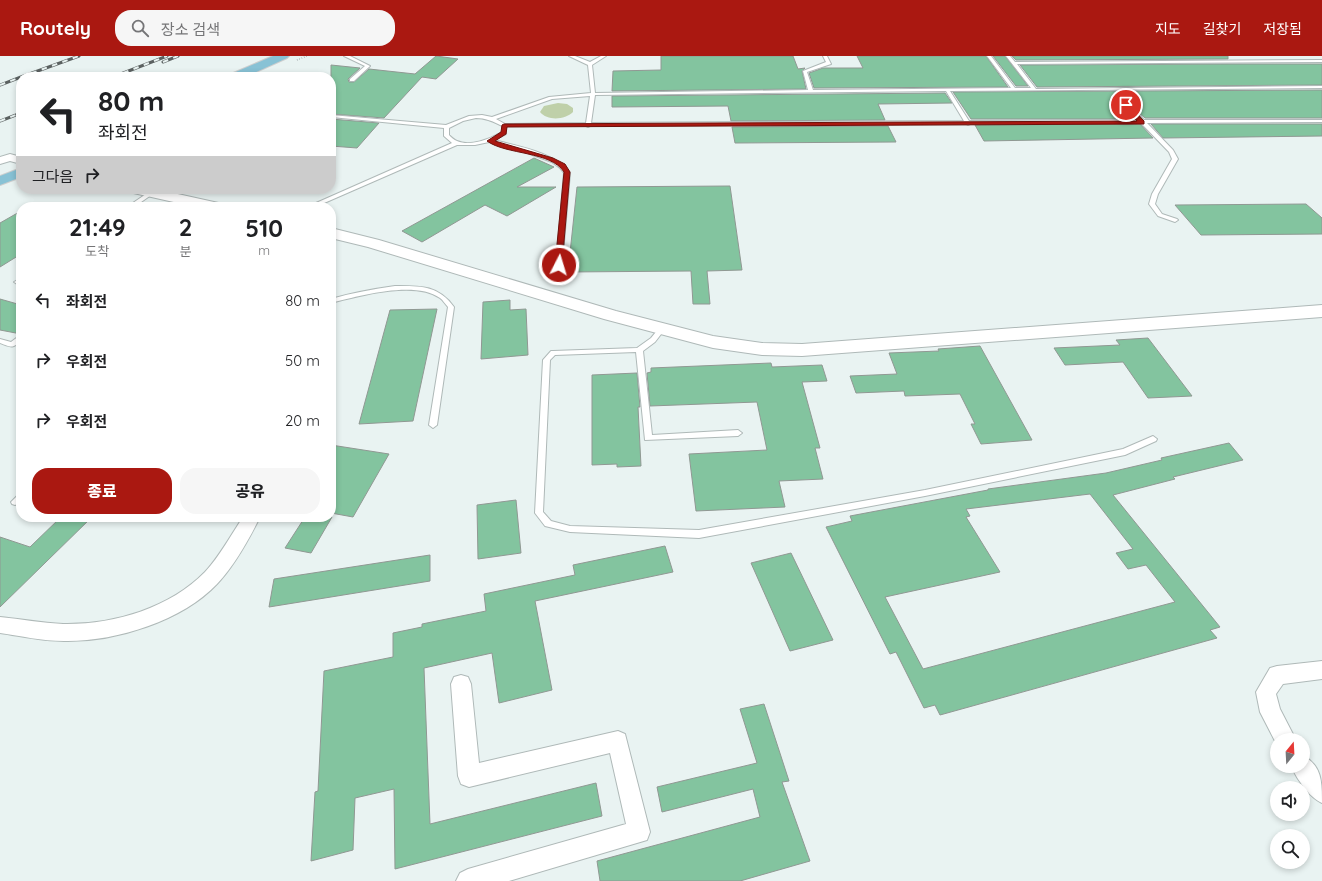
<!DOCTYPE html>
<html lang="ko">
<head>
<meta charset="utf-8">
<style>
	:root { --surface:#fff; --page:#f6f6f6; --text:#202124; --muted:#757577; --accent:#aa1811 }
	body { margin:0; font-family:Quicksand,"Noto Sans KR",sans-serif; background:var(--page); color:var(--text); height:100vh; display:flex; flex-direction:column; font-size:15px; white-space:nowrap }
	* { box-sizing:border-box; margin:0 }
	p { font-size:13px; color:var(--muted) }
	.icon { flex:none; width:22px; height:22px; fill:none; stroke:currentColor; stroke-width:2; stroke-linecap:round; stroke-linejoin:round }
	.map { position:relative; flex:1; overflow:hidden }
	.details { position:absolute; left:16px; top:146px; width:320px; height:320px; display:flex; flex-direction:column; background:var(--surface); border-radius:16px; box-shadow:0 2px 6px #0003 }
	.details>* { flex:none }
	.hud { position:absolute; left:16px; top:16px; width:320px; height:122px; border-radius:16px; box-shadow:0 2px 6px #0003; background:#fff; color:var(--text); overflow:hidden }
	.needle { width:26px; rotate:18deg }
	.tools { position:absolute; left:1270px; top:677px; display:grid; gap:8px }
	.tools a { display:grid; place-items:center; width:40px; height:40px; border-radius:50%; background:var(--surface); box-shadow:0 2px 6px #0003; font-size:20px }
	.pin { position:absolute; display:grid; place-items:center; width:34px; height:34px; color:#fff; margin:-17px; border:2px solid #fff; border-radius:50%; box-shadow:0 1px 4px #0007 }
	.me { position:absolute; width:44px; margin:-22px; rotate:5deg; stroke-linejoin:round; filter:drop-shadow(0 0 3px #0008) }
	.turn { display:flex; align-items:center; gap:14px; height:84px; padding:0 16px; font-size:18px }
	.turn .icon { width:52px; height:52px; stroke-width:2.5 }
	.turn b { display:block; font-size:28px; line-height:34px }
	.then { display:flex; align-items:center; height:38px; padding:0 16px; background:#0003; gap:8px; font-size:15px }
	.eta { display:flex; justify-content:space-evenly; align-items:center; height:68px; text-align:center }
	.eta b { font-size:24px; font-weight:800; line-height:28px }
	.button { display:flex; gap:8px; margin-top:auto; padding:8px 16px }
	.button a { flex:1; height:46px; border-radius:16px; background:var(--accent); color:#fff; font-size:16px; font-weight:800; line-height:46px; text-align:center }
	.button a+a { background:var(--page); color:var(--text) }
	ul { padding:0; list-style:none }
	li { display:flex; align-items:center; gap:12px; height:60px; padding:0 16px }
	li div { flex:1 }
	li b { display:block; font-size:15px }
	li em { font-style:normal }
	header { display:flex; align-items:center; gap:24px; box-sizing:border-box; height:56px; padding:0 20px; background:var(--accent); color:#fff }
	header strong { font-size:19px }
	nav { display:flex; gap:22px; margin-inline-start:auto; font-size:14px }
	.search { width:280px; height:36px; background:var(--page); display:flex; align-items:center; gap:10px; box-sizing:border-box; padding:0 14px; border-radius:16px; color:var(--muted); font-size:15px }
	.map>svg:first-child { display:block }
</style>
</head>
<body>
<header>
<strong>Routely</strong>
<div class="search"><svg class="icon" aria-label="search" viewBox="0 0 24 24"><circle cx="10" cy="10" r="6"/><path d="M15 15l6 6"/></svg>장소 검색</div>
<nav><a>지도</a><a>길찾기</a><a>저장됨</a></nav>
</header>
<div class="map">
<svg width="1322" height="825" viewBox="0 0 1322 825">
	<rect width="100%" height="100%" fill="#e9f3f2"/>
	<path fill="#bfd0a9" d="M558 47 567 48 573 52V56C565 64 547 65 540 56L544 50Z"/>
	<path fill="#83c49f" stroke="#909893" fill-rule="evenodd" d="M436 0 458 3 436 23 422 21 384 62 331 58V9L360 12 348 23 349 26H354L369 13 415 18Z
		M661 0H793L798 13 805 12 802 15 806 33 612 35 613 15 661 14Z
		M857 0H986L1008 31 814 32 809 17 823 12H863Z
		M993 0H1005L1028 30H1016Z
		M1012 0H1228V3L1016 4Z
		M1228 8H1322V29L1037 31 1020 9Z
		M1322 34V62H1145L1127 47 1124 46 1123 51 1134 63H971L953 36Z
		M945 37 952 47 878 48 885 64 731 65 728 50 612 51V40Z
		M331 63 379 67 357 92 331 90Z
		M1140 68 1153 82 984 85 975 69Z
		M1151 68H1322V80L1163 82Z
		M888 70 896 86 735 87 732 71Z
		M534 102 554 111 517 131H556L507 160 485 149 422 186 402 175Z
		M730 130 742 214 707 215 710 248H693L691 215 568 216 577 131Z
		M1306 148 1322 162V178L1201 179 1175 149Z
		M21 155V198L0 211V167Z
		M0 243 21 249V278L0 274Z
		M510 244V254L526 253 528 299 481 303 483 246Z
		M437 253 413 365 359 368 390 254Z
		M1148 282 1192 340 1148 342 1123 306 1065 309 1054 292 1120 289 1116 284Z
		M980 290 1032 384 981 388 971 368H975L960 338 905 340 904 335 856 337 850 320 897 318 889 297 939 295 938 293Z
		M771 307 772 311 822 309 827 325 802 326 820 392H815L823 423 779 425 785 451 696 455 689 398 767 394 757 346 650 350 647 317 651 316V312Z
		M637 317 640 351H638L641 410 617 411V408L592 409V319Z
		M1229 387 1243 404 1173 421 1175 423 1113 439 1220 571 1210 574 1217 582 940 659 935 649 924 652 896 596 890 598 826 471 852 465 850 460 988 434V433L1106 417 1162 404 1161 402ZM1090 438 1133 493 1116 497 1128 513 1146 509 1175 546 923 613 885 541 1000 516 966 461 970 460 966 453Z
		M331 389 389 398 353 461 331 457Z
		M516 444 521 497 478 503 477 449Z
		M61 461H92L0 551V481L30 491Z
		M305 461H332L311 497 285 492Z
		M665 490 673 516 535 545 552 634 499 647 492 597 424 612 430 768 596 727 602 760 395 813 394 733 355 742 353 794 311 805 315 736 318 735 324 615 393 601V577L422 571V568L486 555 484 538 575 519 573 509Z
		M791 497 833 584 790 595 751 507Z
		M430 499V525L269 551 274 523Z
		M764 648 789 725 782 726 810 805 740 825H600L597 805 760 761 753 733 662 756 657 731 757 707 740 653Z"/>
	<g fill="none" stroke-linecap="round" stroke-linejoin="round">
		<defs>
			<path id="lane" d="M344 0H350L370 10 354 25H350V23L365 10Z
				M569 0H575L590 6 601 0H606L592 9 595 37 808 34 803 15 826 6 823 0H827L831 8 807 16 813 34 1011 32 987 0H991L1015 32H1031L1006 0H1010L1015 6 1322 4V6L1017 8 1036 33 1322 30V32L950 35 969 65 1138 64 1124 50V48H1126L1144 64H1322V66L1147 67 1173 94 1178 103 1158 138 1155 148 1162 158 1177 163 1178 164 1175 166 1158 160 1149 148 1152 138 1172 103 1169 96 1141 67 970 68 968 69 966 68 590 70 588 71 586 70H506V78L494 84C519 91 552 95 570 117L562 209 559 211 556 209 564 117 560 112 552 106 519 94 489 86 475 89H457L315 151H307L452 87 444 80V72L331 61V59L446 69 469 60 482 59 492 61 549 41 591 37 588 9ZM946 35 964 65 591 67 595 39ZM590 40 586 67 505 68 496 63 552 43ZM476 62C485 62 493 65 502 70V76C490 83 470 91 457 85 454 84 451 81 449 79V72L463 65Z
				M149 136 154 137 134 151H127Z
				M21 222V226L17 228 14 226Z
				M395 230C420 230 438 229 454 251L437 369 433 372 429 369 448 251C445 248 443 244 440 242 415 224 358 240 331 247V243C352 237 373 233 395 230Z
				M660 271H664L665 273 655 286 643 295 652 379 738 374 742 377 738 380 645 384 636 296 555 299 550 304 543 456 551 465 570 470 699 474 925 434 1123 393 1153 380 1157 383 1156 385 1125 399 925 440 699 482 570 476 545 470 535 457 543 304 551 295H553L637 292 651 282Z
				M19 280H21V285C12 293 11 291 0 287V283L11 286Z
				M21 438V446L15 449 12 448 11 446 18 439Z"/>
			<path id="street" d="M10 98 21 101V108L10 105 0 108V101Z
				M243 461H260C249 483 235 509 217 528 182 565 115 586 64 585 42 585 21 580 0 577V561C21 563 42 567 63 568 113 569 170 552 205 516 220 500 231 479 243 461Z
				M1322 605V623L1283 628 1276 638 1280 653 1296 684H1277V689L1260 656 1256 636 1270 612 1277 610Z
				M461 619 468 621 471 628 479 707 618 675 625 678 650 776 647 784 509 825H456L460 817 468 813 626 768 610 697 469 731 461 728 458 720 451 628 454 621Z
				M1303 700C1322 709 1322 727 1322 747 1309 741 1297 723 1291 710H1303Z"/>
			<path id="secondary" d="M126 133H155L223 148 226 151H196L129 136Z
				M331 172 379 184 616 255 713 280 762 287 802 288 1322 249V261L802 300 762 299 713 292 604 263 368 191 331 182Z"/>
			<path id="primary" d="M273 0H289L287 2 245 21H229L231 18Z
				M21 112V121L0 129V120Z"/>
		</defs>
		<use href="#lane" stroke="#afb9b8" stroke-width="2"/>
		<use href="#street" stroke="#afb9b8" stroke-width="2"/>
		<use href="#secondary" stroke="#afb9b8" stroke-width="2"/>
		<use href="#primary" stroke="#cdcece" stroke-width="2"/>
		<path stroke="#8b9292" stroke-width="1.5" stroke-dasharray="0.5 2" stroke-linecap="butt" d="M297 4 307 0
			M213 21 219 18"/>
		<use href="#lane" fill="#fff" fill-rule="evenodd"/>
		<use href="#street" fill="#fff" fill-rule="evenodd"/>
		<use href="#secondary" fill="#fff" fill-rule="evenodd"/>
		<use href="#primary" fill="#88c2d5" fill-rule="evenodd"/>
		<defs>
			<path id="rail" d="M163 6 178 0
				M21 21 79 0
				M113 21 167 0
				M0 29 21 21
				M0 65 21 57"/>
		</defs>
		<use href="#rail" stroke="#5b6161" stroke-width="3"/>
		<use href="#rail" stroke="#e9f3f2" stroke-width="2" stroke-dasharray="5.5" stroke-linecap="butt"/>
	</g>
	<path fill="#aa1811" stroke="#6e100b" d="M1124 48H1128L1144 65V68L507 71 506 78 495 85 553 102 565 108 570 116 562 209 559 211 555 209 564 116C551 95 506 99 487 85L501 76 502 69 504 68 1137 65 1124 50Z"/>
</svg>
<div class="tools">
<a><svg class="needle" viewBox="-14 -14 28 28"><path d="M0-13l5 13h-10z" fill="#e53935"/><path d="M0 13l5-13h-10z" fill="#757577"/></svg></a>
<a><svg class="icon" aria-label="sound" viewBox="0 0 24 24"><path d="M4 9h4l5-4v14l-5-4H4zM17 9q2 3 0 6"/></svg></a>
<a><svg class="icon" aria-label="search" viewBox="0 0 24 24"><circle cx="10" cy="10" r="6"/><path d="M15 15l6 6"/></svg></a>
</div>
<div class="pin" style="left:1126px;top:49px;background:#d93025"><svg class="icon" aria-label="arrive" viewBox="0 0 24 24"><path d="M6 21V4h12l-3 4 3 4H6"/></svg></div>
<svg class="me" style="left:559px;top:209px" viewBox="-20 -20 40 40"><circle r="17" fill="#aa1811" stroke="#fff" stroke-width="3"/><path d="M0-11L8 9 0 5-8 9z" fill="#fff"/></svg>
<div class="hud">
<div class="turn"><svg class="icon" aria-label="left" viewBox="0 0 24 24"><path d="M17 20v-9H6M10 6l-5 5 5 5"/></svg><div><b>80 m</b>좌회전</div></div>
<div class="then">그다음<svg class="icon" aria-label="right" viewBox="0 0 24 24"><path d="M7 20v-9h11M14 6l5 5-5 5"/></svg></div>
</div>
<section class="details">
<div class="eta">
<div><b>21:49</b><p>도착</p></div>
<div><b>2</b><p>분</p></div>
<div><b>510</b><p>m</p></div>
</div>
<ul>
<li><svg class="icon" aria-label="left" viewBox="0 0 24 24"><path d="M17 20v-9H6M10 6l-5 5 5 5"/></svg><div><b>좌회전</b></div><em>80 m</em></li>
<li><svg class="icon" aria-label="right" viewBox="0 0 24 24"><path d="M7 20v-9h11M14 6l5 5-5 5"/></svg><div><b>우회전</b></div><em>50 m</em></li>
<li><svg class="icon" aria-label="right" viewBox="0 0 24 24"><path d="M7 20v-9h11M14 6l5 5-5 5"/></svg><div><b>우회전</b></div><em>20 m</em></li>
</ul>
<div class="button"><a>종료</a><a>공유</a></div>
</section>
</div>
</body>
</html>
